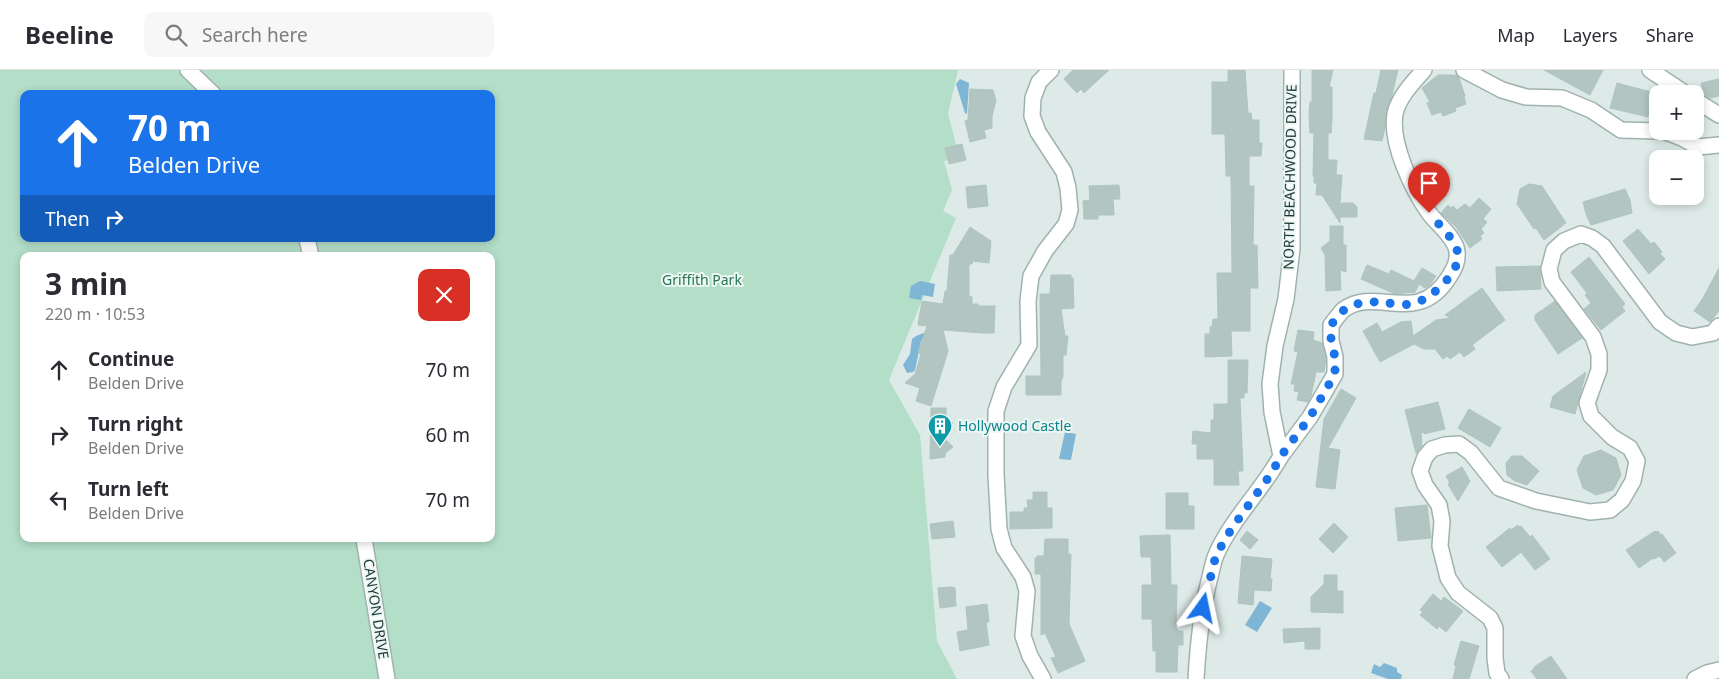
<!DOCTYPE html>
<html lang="en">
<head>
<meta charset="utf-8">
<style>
	:root { --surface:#fff; --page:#f7f7f7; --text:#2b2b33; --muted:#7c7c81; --line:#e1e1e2 }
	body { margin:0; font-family:"Noto Sans",sans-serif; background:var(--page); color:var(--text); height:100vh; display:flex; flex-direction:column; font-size:19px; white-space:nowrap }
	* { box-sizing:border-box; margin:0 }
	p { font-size:16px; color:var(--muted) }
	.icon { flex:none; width:28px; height:28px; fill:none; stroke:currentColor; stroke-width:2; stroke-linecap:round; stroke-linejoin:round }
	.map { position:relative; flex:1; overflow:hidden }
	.drawer { position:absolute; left:20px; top:182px; width:475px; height:290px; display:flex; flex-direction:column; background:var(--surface); border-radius:10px; box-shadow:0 2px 8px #0003 }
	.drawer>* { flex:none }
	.guide { position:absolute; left:20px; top:20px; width:475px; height:152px; border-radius:10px; box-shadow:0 2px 8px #0003; background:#1a73e8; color:#fff; overflow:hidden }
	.fabs { position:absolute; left:1649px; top:15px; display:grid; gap:10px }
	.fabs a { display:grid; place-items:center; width:55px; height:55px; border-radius:10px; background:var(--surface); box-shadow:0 2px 8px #0003; font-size:25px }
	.pin { position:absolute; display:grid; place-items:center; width:42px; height:42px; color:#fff; margin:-51px -21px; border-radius:50% 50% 50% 0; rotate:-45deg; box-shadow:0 0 5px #0007 }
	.pin .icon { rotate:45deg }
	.me { position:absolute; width:55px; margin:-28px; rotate:12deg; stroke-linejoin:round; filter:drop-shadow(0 0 4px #0008) }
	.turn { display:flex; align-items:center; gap:18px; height:105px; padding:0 25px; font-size:22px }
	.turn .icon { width:65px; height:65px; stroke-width:2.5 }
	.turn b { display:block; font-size:35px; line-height:42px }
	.then { display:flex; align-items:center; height:48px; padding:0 25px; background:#0003; gap:10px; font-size:19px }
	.round { display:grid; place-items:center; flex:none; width:52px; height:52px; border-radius:10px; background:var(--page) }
	.overview { display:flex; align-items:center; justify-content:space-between; height:85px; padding:0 25px }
	h1 { font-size:30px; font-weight:700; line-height:38px }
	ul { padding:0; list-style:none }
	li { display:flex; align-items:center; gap:15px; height:65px; padding:0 25px }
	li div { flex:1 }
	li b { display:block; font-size:19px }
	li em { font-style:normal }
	header { display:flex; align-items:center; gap:30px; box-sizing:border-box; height:70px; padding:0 25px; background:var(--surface); border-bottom:1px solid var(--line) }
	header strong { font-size:24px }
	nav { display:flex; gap:28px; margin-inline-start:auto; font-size:18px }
	.search { width:350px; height:45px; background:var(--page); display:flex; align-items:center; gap:12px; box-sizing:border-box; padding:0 18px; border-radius:10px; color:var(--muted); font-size:19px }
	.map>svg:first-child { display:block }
</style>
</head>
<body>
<header>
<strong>Beeline</strong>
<div class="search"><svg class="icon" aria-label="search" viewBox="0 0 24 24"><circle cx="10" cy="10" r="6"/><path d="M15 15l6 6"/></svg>Search here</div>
<nav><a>Map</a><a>Layers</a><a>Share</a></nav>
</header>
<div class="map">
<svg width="1719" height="609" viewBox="0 0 1719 609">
	<rect width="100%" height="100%" fill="#ddeae7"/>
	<path fill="#b3dec8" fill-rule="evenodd" d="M0 0H958L948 44 959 86 944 91 952 120 943 141 956 148 889 310 920 365 937 571 957 609H0ZM24 24H491V169H24ZM24 186H491V469H24Z"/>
	<path fill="#7fb5d5" d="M960 9 969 13 967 44 965 43 956 14Z
		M920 211 935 214 933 227 922 225 921 230 909 228 911 216Z
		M929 261 921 271 915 300 913 302 907 303 903 295 910 284 912 269 916 266Z
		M1065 362 1076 364 1071 390 1059 389Z
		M1260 531 1272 538 1257 562 1245 555Z
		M1384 593 1397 598V602L1402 605 1401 609H1388L1371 603 1374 594 1380 597Z"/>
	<path fill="#b2c5c1" stroke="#afc4c0" d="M1073 0H1109L1084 23 1081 19 1077 23 1064 9Z
		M1228 0H1245L1248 43H1251L1252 50H1259V73H1262L1261 86H1249V116H1254L1253 175H1257L1258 218H1250V261H1231L1232 286 1205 287V264H1210V257H1212L1213 249H1218L1217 203H1232L1231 106H1226L1225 64H1212V12H1228Z
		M1312 0H1333L1329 17H1332V50L1331 63H1328V90H1337L1336 105H1342L1340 133H1353L1357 137V147H1340V153L1322 125H1316L1317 113H1314V106H1313L1314 63H1310L1309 44 1310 32H1312Z
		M1381 0H1398L1392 25 1386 42 1385 58 1382 71 1364 69 1374 23H1376Z
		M1544 0H1603L1590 25Z
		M1438 5H1456L1459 8 1465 26 1464 27 1466 34 1455 38 1456 41 1443 46 1441 42 1432 45 1427 33 1430 32 1422 18Z
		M1719 9V26L1710 28 1704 24 1701 13Z
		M1617 13 1655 23 1648 47 1610 38Z
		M970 19 993 20 996 31 992 46V58L984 60 986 68 970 72 965 51 968 50Z
		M962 74 966 90 949 94 945 78Z
		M1529 114 1542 116 1566 153 1544 170 1536 158 1534 159 1517 134 1520 119Z
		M986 115 988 136 968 138 966 117Z
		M1119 115 1120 129H1113L1114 145H1098V149H1084L1083 131 1090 130 1089 116Z
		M1625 119 1630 130 1632 143 1591 155 1586 144 1583 132Z
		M1479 128 1491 139 1483 149 1487 152 1481 159 1484 163 1480 166 1482 169 1470 178 1456 157 1441 143 1448 135 1451 138 1453 136 1457 140 1465 134 1470 138Z
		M1330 156H1343V175H1346V202L1340 200 1341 220 1326 221 1325 185 1321 178 1330 171Z
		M970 157 991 171 989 193 973 191 972 194H969V226L972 227V234H978V236H995L994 263H982L943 260 948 281 931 336 916 331 920 318 905 313 915 304 921 284 918 283 927 256 918 255 922 231 943 234 945 221H947L950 185H953Z
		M1638 159 1651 174 1654 172 1662 182 1660 184 1665 189 1649 204 1623 171Z
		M1589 187 1625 234 1622 237 1625 241 1601 260 1584 239 1591 233 1585 225 1587 223 1571 202Z
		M1367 195 1389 204 1391 200 1414 211 1422 198 1436 206 1430 215 1425 218 1419 214 1415 222 1395 224 1361 209Z
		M1540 196 1541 219 1497 221 1496 197Z
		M1719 198V241L1710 252 1694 241 1703 228Z
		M1051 205H1071V208H1073L1074 238 1061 239 1065 266H1068L1066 285H1063V306L1061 312V325H1026V306H1041L1040 224H1050Z
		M1482 218 1505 250 1472 275 1475 279 1464 287 1460 282 1450 289 1447 286 1443 289 1435 279H1424L1414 274 1380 292 1363 261 1377 253 1382 262 1401 252 1411 251 1413 266 1436 250 1451 248 1445 245Z
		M1555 231 1582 268 1558 284 1535 250V245Z
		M1298 260 1314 262 1313 270 1322 273 1326 288 1324 302H1316L1311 326 1308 332 1297 330 1299 322 1294 321 1295 314H1291L1298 282 1294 281Z
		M1228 290H1248L1247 323H1244V328H1240L1243 401H1238L1239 415H1214V389H1197V374H1192L1193 361 1211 363V350H1214V334H1228Z
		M1586 302 1575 344 1550 337 1553 326Z
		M1341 319 1356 328 1328 378 1340 380 1335 419 1316 417 1324 349Z
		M1438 332 1445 359 1424 364V362L1421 363 1422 376 1416 383 1405 340Z
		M931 338H946V346L953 353 941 365 953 377 945 383V387L930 389Z
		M1469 339 1501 358 1490 377 1458 358Z
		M1601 380 1616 388 1621 405 1613 420 1596 425 1583 418 1577 400 1584 386Z
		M1512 386H1522L1539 401 1527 415 1515 411 1507 405 1506 393Z
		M1462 397 1470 411 1458 431 1448 414 1450 413 1446 406Z
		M1033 422H1047V438H1052V458L1010 459V442H1024V438H1028L1027 430H1033Z
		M1166 423H1188V436H1194V459H1166Z
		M1427 435 1431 468 1398 471 1395 438Z
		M953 451 955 467 932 469 930 454Z
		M1334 453 1348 467 1333 483 1319 469Z
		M1518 455 1519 457 1521 456 1530 467 1532 465 1550 489 1535 500 1521 482 1502 497 1486 477 1510 458 1511 460Z
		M1247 461 1258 470 1250 479 1240 470Z
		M1655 461 1656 462 1658 461 1661 465 1662 464 1676 483 1664 492 1660 486 1654 489 1653 488 1639 498 1626 480Z
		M1170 465 1171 515H1177L1176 559H1178V561H1183V575H1178L1177 602H1156V581H1153L1152 549H1142V515H1152L1151 487H1141L1140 466Z
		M1045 469H1068V484H1071L1069 554 1085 591 1058 603 1051 588 1056 587 1045 563 1041 565V504H1035V488H1037V486H1044Z
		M1242 486 1272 489 1270 509H1272L1271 521 1254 520 1253 535 1238 533Z
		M1324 505H1337V521H1343V543L1311 542V527L1324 514Z
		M952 517 955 518 956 536 940 538 938 518Z
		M1433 524 1441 531 1444 527 1463 541 1446 562 1439 556 1437 559 1420 545 1423 542 1420 540Z
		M987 534 989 552H986L989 575 960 581 957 562 968 560 966 537Z
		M1320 558V579H1305V571L1284 573 1283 559Z
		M1461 571 1479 576 1469 609H1453L1456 596 1454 595Z
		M1551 586 1567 609H1537L1531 601 1535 598 1534 597Z"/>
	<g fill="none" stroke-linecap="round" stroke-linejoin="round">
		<defs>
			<path id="minor" d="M188 0 213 24
				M1464 0 1502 20 1526 27 1562 28 1591 40 1621 60 1658 61
				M1650 0 1686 24
				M1695 30 1719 45
				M1664 61 1682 68 1698 77 1719 75
				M307 169 311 186
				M1281 386 1310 347 1335 304V287L1331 271V255C1335 250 1339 244 1343 240 1376 215 1417 258 1449 207 1454 199 1458 192 1457 182 1456 168 1437 154 1429 143 1412 119 1390 73 1395 44 1398 28 1414 11 1424 0
				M364 469 387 609
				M1043 609 1030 586 1023 566 1027 521 1023 507 1004 478 999 459 996 405V341L1004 317 1029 275 1028 231 1031 206 1045 181 1066 154 1070 140 1068 118 1064 102 1038 62 1032 46 1033 28 1039 12 1051 0
				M1196 609C1198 574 1201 541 1210 507 1212 500 1213 492 1216 485 1231 450 1263 419 1281 386L1272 342 1270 314 1275 276 1286 229 1292 178V0
				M1501 609 1497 603 1495 588V558L1490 548 1458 523 1448 508 1440 476 1442 451 1439 435 1425 415 1420 401 1425 387 1432 379 1445 375 1459 374 1471 383 1499 418 1536 431 1590 442 1610 440 1622 430 1633 411 1637 391 1630 378 1612 367 1591 346 1587 333 1599 300V284L1593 267 1552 212 1549 199 1554 180 1564 171 1581 164 1592 168 1603 176 1660 252 1676 263 1692 267 1713 263 1719 256
				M1695 609 1707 603 1719 600"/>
		</defs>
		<use href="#minor" stroke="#a0b2af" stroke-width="18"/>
		<use href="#minor" stroke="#fff" stroke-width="15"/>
	</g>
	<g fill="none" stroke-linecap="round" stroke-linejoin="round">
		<path stroke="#1a73e8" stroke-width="9" stroke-dasharray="0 16.2" d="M1203 538 1216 485 1232 458 1271 404 1281 386 1310 347 1335 304V287L1331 271V255C1335 250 1339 244 1344 240 1356 231 1374 231 1388 233 1396 234 1407 236 1415 233 1432 228 1464 200 1457 180 1452 166 1438 154 1429 143"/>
	</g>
	<defs>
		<symbol id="building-pin" viewBox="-11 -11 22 30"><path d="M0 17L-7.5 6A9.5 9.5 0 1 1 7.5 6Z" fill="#0f9aa8" stroke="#edf7f4"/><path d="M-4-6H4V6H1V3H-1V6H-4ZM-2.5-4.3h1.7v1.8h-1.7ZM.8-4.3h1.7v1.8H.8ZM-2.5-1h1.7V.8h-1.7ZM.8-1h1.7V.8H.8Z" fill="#fff"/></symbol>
	</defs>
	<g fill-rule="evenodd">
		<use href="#building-pin" x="926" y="342" width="28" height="38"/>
	</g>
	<g text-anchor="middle" stroke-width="4" stroke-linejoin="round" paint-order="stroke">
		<g font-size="14" fill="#1d3a39" stroke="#edf7f4">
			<text transform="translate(1290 107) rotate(-89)" y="5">NORTH BEACHWOOD DRIVE</text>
			<text transform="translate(376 539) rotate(81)" y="5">CANYON DRIVE</text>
		</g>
		<g font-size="14" fill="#257454" stroke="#edf7f4">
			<text x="702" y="215">Griffith Park</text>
		</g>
		<g font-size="14" fill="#0d838f" stroke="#edf7f4" text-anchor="start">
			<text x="958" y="361">Hollywood Castle</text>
		</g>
	</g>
</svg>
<div class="fabs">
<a>+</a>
<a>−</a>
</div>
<div class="pin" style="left:1429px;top:143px;background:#d93025"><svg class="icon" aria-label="arrive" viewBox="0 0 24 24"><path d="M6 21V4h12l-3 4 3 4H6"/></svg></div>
<svg class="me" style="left:1203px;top:538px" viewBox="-20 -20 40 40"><path d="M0-17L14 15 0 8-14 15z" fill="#1a73e8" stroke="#fff" stroke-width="4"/></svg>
<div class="guide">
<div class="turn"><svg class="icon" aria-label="ahead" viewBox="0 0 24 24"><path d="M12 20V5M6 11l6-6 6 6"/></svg><div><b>70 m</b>Belden Drive</div></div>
<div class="then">Then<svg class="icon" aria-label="right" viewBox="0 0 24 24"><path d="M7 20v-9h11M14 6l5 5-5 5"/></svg></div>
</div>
<section class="drawer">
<div class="overview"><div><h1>3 min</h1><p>220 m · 10:53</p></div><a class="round" style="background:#d93025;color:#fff"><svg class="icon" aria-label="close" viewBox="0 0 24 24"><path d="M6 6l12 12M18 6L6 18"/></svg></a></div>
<ul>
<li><svg class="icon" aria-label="ahead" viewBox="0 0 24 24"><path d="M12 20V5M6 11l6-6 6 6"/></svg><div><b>Continue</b><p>Belden Drive</p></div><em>70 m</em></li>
<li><svg class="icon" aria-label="right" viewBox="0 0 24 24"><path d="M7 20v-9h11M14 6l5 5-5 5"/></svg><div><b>Turn right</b><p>Belden Drive</p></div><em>60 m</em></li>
<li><svg class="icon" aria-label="left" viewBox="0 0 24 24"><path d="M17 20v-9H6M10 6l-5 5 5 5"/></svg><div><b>Turn left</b><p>Belden Drive</p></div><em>70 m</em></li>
</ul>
</section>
</div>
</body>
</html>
